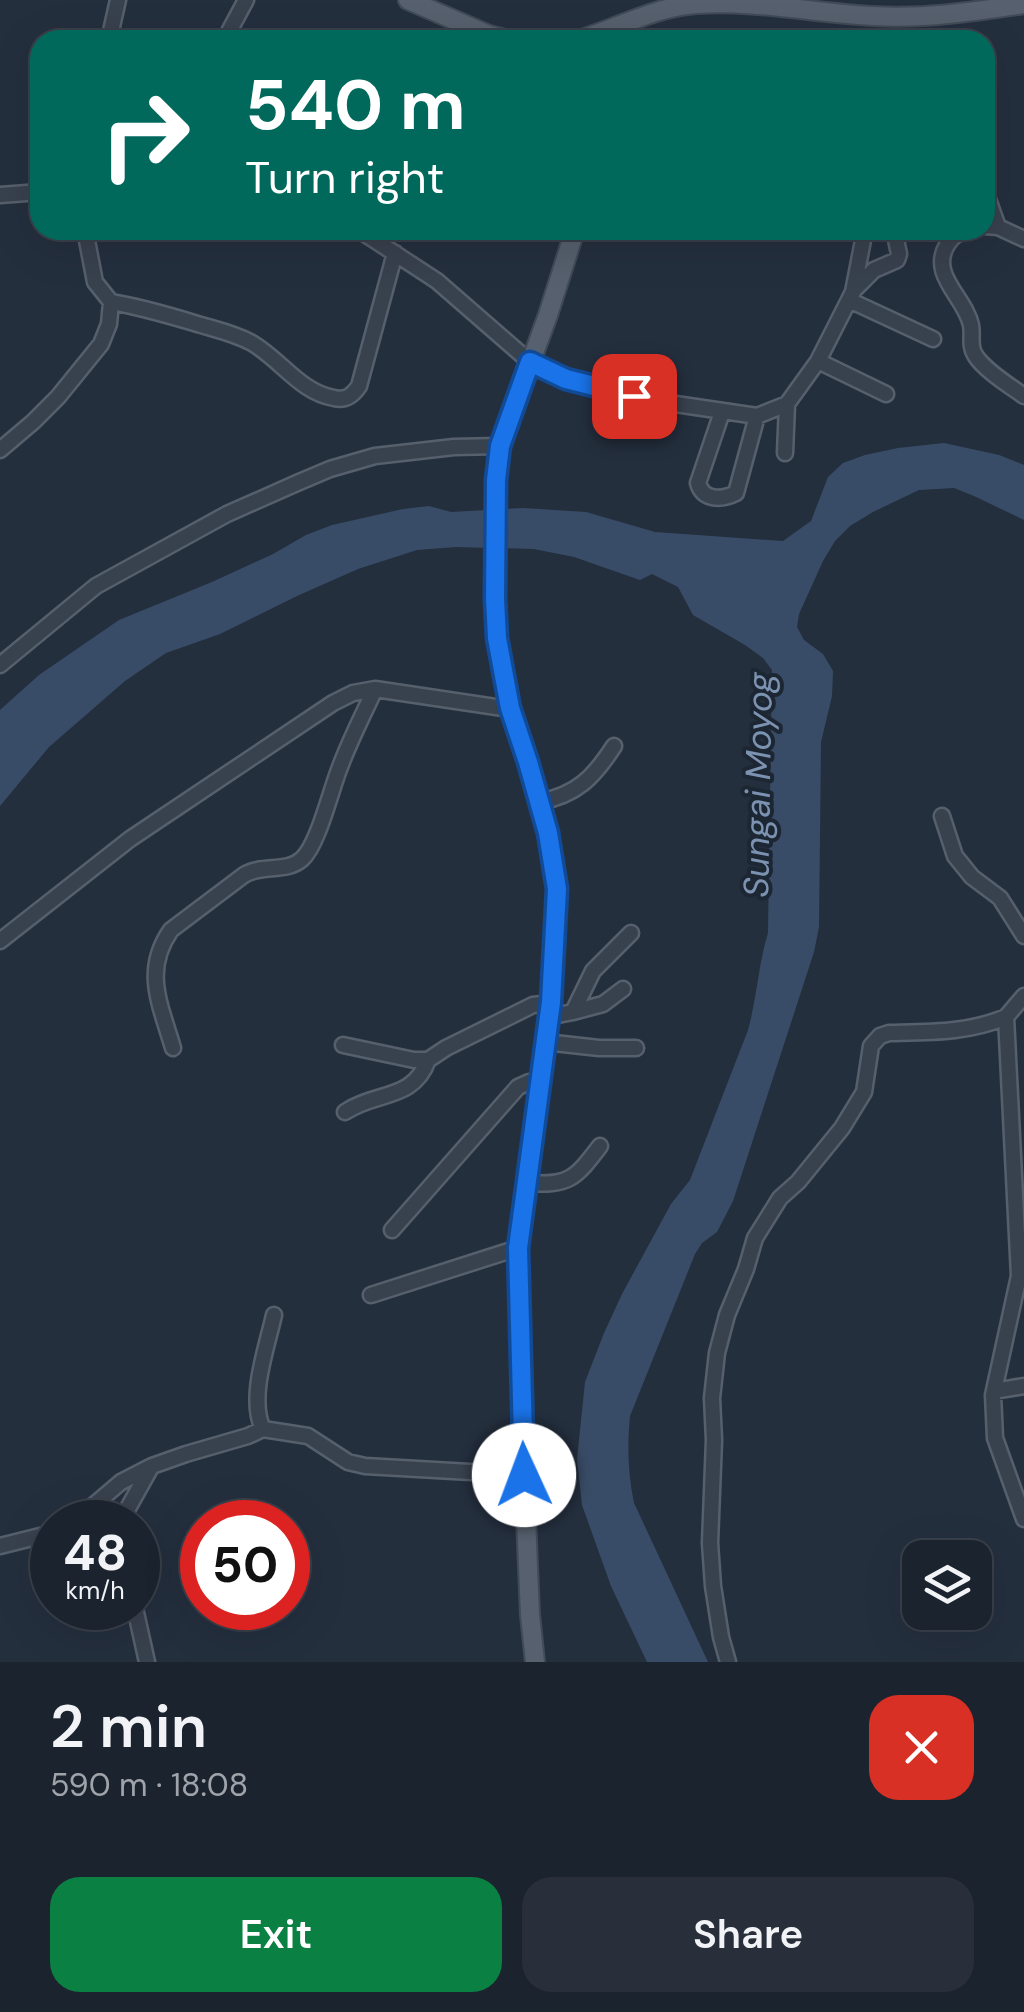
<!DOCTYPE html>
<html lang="en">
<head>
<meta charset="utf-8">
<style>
	:root { --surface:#1b232e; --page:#282f3a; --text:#f1f3f6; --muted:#a0a4aa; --line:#39404a; --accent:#0b8043 }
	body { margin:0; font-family:"DM Sans",sans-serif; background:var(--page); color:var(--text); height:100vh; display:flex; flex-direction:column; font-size:38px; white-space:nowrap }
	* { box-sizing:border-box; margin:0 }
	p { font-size:32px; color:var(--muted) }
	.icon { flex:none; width:55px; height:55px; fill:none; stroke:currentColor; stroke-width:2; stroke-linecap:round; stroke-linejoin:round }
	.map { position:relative; height:1662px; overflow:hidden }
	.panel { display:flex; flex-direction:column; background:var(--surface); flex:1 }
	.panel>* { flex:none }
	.hud { position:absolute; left:30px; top:30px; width:965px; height:210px; border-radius:30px; box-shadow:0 10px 40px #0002,0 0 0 2px var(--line); background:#00695c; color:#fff; overflow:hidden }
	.controls { position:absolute; left:902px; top:1540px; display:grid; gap:20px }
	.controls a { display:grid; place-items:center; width:90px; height:90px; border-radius:20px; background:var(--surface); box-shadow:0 10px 40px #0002,0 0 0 2px var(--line); font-size:50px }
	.speed { position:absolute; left:30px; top:1500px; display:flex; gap:20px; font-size:50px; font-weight:700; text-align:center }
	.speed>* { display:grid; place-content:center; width:130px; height:130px; border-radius:50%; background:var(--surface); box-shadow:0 10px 40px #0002,0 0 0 2px var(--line); line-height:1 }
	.speed small { font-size:25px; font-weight:400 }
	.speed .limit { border:15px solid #d22; background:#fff; color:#111 }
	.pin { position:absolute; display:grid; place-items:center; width:85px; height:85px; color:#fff; margin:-42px; border-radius:20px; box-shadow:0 5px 15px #0006 }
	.me { position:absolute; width:110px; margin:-55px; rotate:358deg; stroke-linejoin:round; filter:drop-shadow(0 0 8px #0008) }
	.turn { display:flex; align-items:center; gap:35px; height:210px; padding:0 50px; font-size:45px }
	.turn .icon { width:130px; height:130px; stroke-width:2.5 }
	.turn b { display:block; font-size:70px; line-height:85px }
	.round { display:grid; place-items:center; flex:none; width:105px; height:105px; border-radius:30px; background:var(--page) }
	.headline { display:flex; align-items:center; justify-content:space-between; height:170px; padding:0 50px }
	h1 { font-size:60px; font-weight:600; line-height:75px }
	.cta { display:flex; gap:20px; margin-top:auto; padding:20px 50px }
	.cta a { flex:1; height:115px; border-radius:30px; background:var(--accent); color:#fff; font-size:40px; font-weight:600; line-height:115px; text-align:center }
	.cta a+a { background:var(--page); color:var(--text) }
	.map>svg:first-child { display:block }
</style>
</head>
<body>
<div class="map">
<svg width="1024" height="1662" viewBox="0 0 1024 1662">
	<rect width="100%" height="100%" fill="#242f3e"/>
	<path fill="#394c67" d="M944 443 999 455 1024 465V520L974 496 954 488 919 490 873 512 850 526 835 541 823 561 799 614 797 627 804 640 823 654 833 671 832 696 821 742 819 927 814 952 733 1201 717 1232 702 1243 695 1254 630 1416C627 1446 628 1474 634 1503L708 1662H647L611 1586 582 1505 577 1459 585 1382 604 1333 622 1294 671 1204 690 1180 748 1030C757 998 758 965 768 933L772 670 763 658 745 645 693 615 678 587 652 574 640 580 574 557 534 549 456 547 417 550 358 569 297 596 220 634 166 653 125 681 49 747 0 806V710L39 675 119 620 212 582 273 554 306 535 332 525 403 509 429 506 451 512 523 508 586 512 655 532 783 541 811 521 828 477 843 463 865 455 898 448Z"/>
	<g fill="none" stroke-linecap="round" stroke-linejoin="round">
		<defs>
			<path id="minor" d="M225 39 246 0
				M109 40 118 0
				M985 191 998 227
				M0 195 40 192
				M985 226 998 227 1024 239
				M85 230 95 282 111 302C142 307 171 316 201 325 218 330 236 334 252 343 281 360 300 392 334 398 346 401 353 395 359 386L395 253
				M359 230 437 281 530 362 567 379 662 402 757 416 787 404 818 361 853 292 865 230
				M965 230C956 234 952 237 947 245 929 275 965 297 971 325 973 335 969 346 975 355 984 370 1010 386 1024 396
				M853 291 874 270 897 260 899 254 894 230
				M849 300 933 339
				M818 361 886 394
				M722 412 698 483C703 501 722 500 736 493L757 416
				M0 450 33 422 58 397 101 344 109 324 111 302
				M785 453 787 404
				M0 665 96 586 227 514 297 483 330 469 375 456 454 447 500 446
				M539 802C577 795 594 777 614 746
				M942 816 955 856 972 877 1000 898 1024 936
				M0 941 130 839 333 703 353 693 375 689 510 709
				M1024 996 1006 1017 1019 1276 993 1395 995 1438 1024 1519
				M573 1012 603 1004 623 989
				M548 1017 573 1012 593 971 631 933
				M545 1042 599 1048H636
				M343 1045 414 1060H428L446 1048 533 1005 551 1003
				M173 1048C161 1006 142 971 171 930L244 875C261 864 287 873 302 859 318 845 331 789 340 767 350 740 363 715 375 689
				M345 1112C376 1091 413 1101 428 1060
				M526 1183C569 1186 575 1179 600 1146
				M392 1230 518 1087 529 1082 540 1080
				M371 1295 518 1248
				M994 1391 1024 1386
				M263 1429C248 1398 267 1347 274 1315
				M74 1522 121 1482 152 1466 186 1454 248 1436 263 1429 308 1436 348 1462 365 1466 524 1475
				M123 1522 127 1510 151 1467
				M0 1546 52 1533
				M135 1608 147 1662
				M728 1662 721 1637 713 1586 710 1543 714 1440 712 1398 717 1353 727 1315 746 1269 755 1238 780 1198 798 1182 842 1128 864 1092 871 1046 880 1036 889 1033C930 1032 968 1033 1006 1017"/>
			<path id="major" d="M408 0 489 35 509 40
				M579 40C618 28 655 7 696 4 755 0 813 13 872 16 924 19 973 12 1024 4
				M535 1662 530 1615 521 1396 518 1248 551 1003 557 889 548 833 528 761 510 709 497 638 495 599 496 480 500 446 548 315 575 230"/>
		</defs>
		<use href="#minor" stroke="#565f6c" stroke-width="19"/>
		<use href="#major" stroke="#414a57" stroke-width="22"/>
		<use href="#minor" stroke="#38414e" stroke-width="14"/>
		<use href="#major" stroke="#56606e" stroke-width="18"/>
	</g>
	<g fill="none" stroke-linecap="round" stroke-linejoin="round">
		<defs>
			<path id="route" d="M524 1475 518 1248 551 1002 557 889 548 833 528 762 510 708 497 638 495 599 496 480 500 446 530 362 566 379 634 396"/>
		</defs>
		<use href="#route" stroke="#114b97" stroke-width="25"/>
		<use href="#route" stroke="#1a73e8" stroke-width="18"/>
	</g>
	<g text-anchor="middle" stroke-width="8" stroke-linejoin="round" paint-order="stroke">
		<g font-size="35" font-style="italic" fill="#7c92b1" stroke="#1d2633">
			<text transform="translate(758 785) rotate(-89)" y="12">Sungai Moyog</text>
		</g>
	</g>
</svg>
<div class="controls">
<a><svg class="icon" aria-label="layers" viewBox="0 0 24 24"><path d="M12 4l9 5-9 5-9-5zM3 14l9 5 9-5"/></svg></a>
</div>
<div class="speed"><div>48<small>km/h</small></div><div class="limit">50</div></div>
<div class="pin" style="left:634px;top:396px;background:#d93025"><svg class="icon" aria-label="arrive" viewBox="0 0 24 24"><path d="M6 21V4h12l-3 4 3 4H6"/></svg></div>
<svg class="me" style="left:524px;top:1475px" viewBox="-20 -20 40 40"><circle r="19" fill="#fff"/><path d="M0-13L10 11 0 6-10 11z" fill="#1a73e8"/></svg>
<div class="hud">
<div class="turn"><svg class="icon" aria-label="right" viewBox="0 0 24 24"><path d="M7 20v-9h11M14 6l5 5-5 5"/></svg><div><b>540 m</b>Turn right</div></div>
</div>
</div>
<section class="panel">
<div class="headline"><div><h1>2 min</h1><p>590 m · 18:08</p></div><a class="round" style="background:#d93025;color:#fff"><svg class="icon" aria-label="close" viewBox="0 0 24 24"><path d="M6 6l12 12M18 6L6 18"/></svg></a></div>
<div class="cta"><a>Exit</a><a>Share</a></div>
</section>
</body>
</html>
